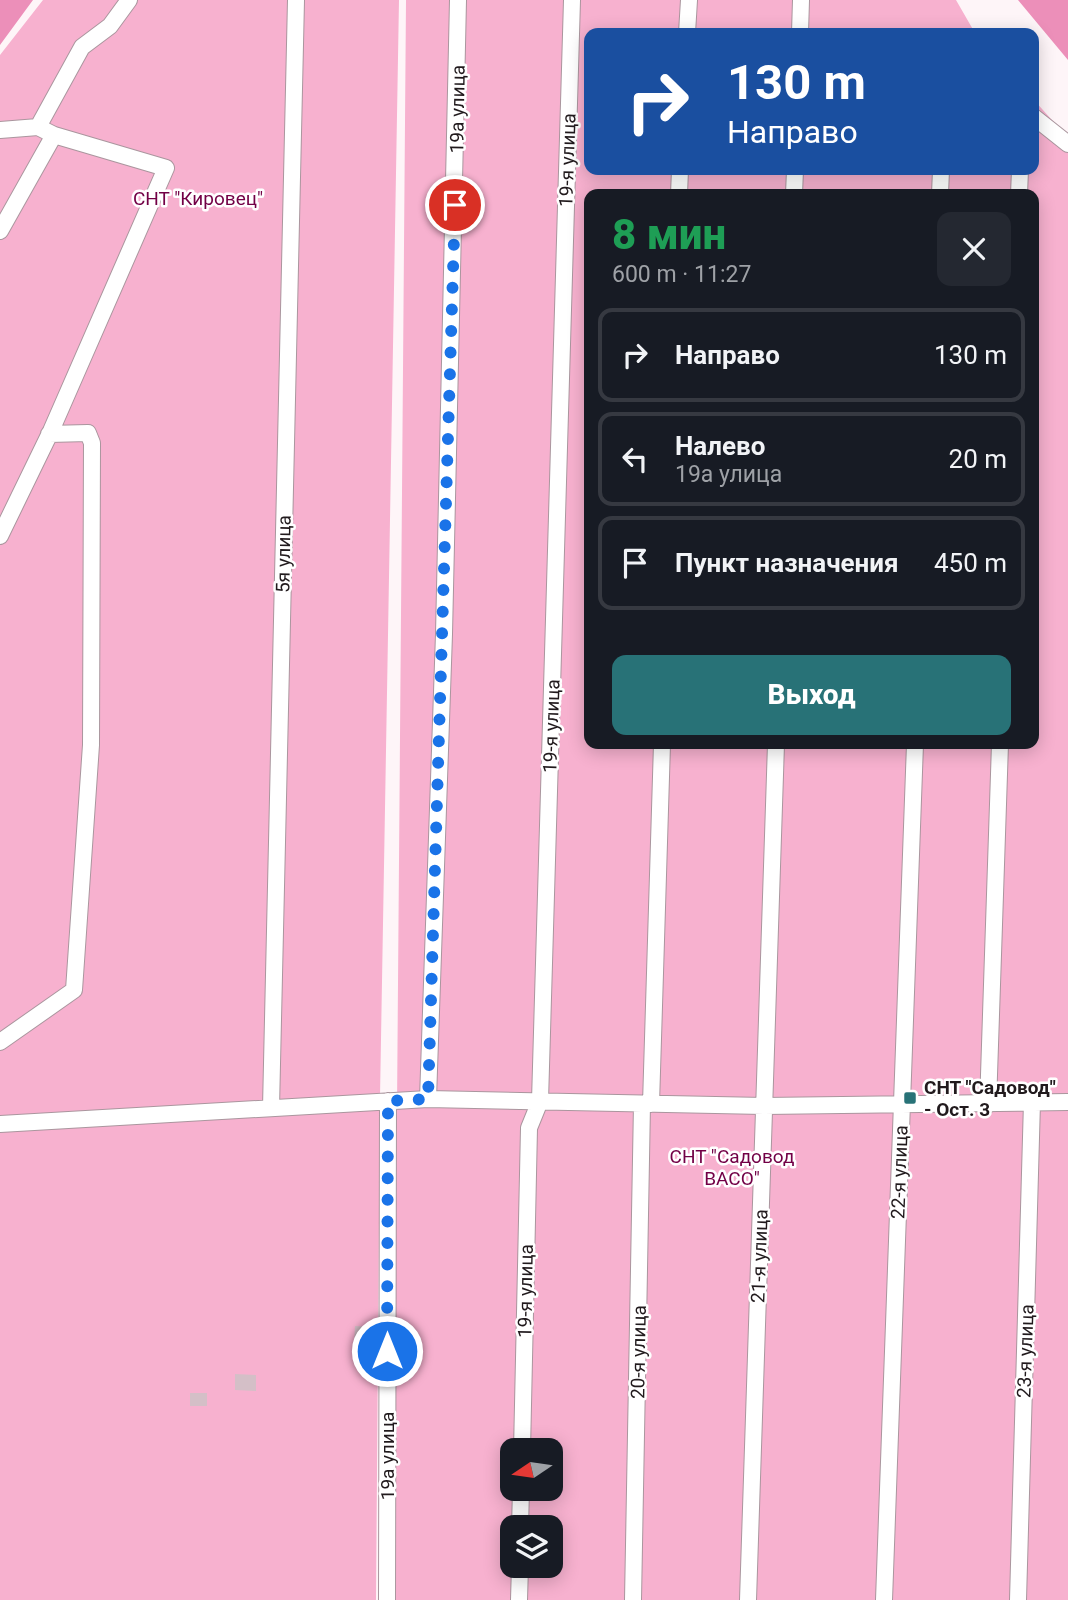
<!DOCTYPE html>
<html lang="ru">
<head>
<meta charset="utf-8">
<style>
	:root { --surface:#171b24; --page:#242831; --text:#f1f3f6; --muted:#9ea1a6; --line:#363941; --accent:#287277 }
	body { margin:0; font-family:Roboto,sans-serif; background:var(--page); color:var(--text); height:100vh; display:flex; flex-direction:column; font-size:26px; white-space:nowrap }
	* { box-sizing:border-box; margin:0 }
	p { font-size:23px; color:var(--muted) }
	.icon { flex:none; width:38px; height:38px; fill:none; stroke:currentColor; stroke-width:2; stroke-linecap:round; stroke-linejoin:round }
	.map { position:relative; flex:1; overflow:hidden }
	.side { position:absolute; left:584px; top:189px; width:455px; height:560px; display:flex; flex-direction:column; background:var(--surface); border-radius:14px; box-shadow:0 4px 18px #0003 }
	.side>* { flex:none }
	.guide { position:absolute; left:584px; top:28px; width:455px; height:147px; border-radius:14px; box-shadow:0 4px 18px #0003; background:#1a4fa0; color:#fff; overflow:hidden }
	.needle { width:46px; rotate:257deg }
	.fabs { position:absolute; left:500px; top:1438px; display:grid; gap:14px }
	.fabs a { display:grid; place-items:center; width:63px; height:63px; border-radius:14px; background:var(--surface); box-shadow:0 4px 18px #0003; font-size:35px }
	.pin { position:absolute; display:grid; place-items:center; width:60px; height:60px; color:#fff; margin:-30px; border:4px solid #fff; border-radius:50%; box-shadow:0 2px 7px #0007 }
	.me { position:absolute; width:77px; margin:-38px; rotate:0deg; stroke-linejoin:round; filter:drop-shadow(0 0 5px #0008) }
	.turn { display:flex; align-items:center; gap:24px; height:147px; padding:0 28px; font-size:32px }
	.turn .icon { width:91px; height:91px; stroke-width:2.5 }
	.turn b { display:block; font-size:49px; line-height:60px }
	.round { display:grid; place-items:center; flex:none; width:74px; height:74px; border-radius:14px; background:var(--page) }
	.head { display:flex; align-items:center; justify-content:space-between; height:119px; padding:0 28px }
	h1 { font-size:42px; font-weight:800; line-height:52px; color:#1e9e55 }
	.cta { display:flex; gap:14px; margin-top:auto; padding:14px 28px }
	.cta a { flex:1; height:80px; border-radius:14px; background:var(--accent); color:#fff; font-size:28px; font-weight:800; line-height:80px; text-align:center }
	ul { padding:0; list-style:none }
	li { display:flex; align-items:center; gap:21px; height:94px; margin:0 14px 10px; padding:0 14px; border:4px solid var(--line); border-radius:14px }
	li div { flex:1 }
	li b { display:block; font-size:26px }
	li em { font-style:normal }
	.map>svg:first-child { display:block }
</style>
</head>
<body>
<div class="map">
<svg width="1068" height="1600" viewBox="0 0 1068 1600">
	<rect width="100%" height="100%" fill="#fef5f8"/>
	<path fill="#f7b1cf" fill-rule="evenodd" d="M43 0H399L380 1097 376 1600H0V55Z
		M406 0H956L975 33H590V170H1034V100L1068 138V1600H393ZM590 194H1034V744H590ZM513 1451H551V1489H513ZM513 1528H551V1566H513Z"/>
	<path fill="#ec8fb9" d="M0 0H33L0 45Z
		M1018 0H1068V60Z"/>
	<path fill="#d4bfc7" d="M355 1326 372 1327V1345L354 1344Z
		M235 1374 256 1375V1391L235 1390Z
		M190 1393H207V1406H190Z"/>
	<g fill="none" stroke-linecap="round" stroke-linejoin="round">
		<defs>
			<path id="minor" d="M687 33 689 0
				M800 33 801 0
				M1034 117 1068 144
				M38 127 82 47 110 26 129 0
				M0 130 38 127 54 135 166 168 51 431 0 536
				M679 194 680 170
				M794 194 795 170
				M940 194 941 170
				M1019 194 1020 170
				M0 231 54 135
				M0 1042 74 990 91 745 92 443 88 433 49 434
				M428 1099 444 634 458 0
				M651 1104 662 744
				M988 1105 1000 744
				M271 1108 296 0
				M0 1124 428 1099 764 1106 1068 1102
				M522 1451 529 1128 540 1101 572 0
				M520 1528 521 1489
				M387 1600 388 1101
				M519 1600 520 1566
				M633 1600 642 1104
				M748 1600 776 744
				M884 1600 915 744
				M1018 1600 1032 1102"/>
		</defs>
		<use href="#minor" stroke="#aa969e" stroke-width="18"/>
		<use href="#minor" stroke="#fff" stroke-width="16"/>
	</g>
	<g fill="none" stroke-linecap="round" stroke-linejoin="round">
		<path stroke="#1a73e8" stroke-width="12" stroke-dasharray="0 21.6" d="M387 1351 388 1101 428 1099 455 205"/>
	</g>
	<rect fill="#287277" stroke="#fff" stroke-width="2.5" x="903" y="1091" width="14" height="14" rx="3.5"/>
	<g text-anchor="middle" stroke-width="5" stroke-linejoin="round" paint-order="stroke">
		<g font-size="19" fill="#211a1d" stroke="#fff">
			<text transform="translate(457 109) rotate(-89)" y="7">19а улица</text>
			<text transform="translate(567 160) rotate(-88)" y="7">19-я улица</text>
			<text transform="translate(283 554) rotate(-89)" y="7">5я улица</text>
			<text transform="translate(551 726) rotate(-88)" y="7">19-я улица</text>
			<text transform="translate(899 1172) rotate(-88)" y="7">22-я улица</text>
			<text transform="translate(759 1256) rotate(-88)" y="7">21-я улица</text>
			<text transform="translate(525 1291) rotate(-89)" y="7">19-я улица</text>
			<text transform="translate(1025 1351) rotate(-88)" y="7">23-я улица</text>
			<text transform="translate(638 1352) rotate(-89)" y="7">20-я улица</text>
			<text transform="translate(387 1456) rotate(-90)" y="7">19а улица</text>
		</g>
		<g font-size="19" fill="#720046" stroke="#fff">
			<text x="198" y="205">СНТ "Кировец"</text>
			<text x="732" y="1163">СНТ "Садовод<tspan x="732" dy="22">ВАСО"</tspan></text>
		</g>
		<g font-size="19" font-weight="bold" fill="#211a1d" stroke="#fff" text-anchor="start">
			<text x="924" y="1094">СНТ "Садовод"<tspan x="924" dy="22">- Ост. 3</tspan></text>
		</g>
	</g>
</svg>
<div class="fabs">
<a><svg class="needle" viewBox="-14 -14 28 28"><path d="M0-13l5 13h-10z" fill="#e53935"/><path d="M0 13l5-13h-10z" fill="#9ea1a6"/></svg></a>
<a><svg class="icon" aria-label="layers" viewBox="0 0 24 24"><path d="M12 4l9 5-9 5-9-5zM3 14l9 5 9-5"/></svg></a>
</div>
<div class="pin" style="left:455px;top:205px;background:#d93025"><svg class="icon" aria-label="arrive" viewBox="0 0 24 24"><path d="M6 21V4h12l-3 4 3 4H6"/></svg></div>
<svg class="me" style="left:387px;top:1351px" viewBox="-20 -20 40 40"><circle r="17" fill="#1a73e8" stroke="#fff" stroke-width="3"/><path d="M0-11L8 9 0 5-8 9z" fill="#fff"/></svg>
<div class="guide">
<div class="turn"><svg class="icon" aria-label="right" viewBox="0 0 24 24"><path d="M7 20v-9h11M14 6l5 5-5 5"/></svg><div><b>130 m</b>Направо</div></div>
</div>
<section class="side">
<div class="head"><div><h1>8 мин</h1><p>600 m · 11:27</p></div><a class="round"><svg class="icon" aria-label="close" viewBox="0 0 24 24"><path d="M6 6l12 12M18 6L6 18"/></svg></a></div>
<ul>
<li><svg class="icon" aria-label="right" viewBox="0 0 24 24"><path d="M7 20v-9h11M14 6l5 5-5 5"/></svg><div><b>Направо</b></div><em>130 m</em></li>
<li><svg class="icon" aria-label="left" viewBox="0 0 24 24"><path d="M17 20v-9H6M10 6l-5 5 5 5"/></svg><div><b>Налево</b><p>19а улица</p></div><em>20 m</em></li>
<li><svg class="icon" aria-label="arrive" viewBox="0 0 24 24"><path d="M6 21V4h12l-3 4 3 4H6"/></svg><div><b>Пункт назначения</b></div><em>450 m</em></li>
</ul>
<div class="cta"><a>Выход</a></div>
</section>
</div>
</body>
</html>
